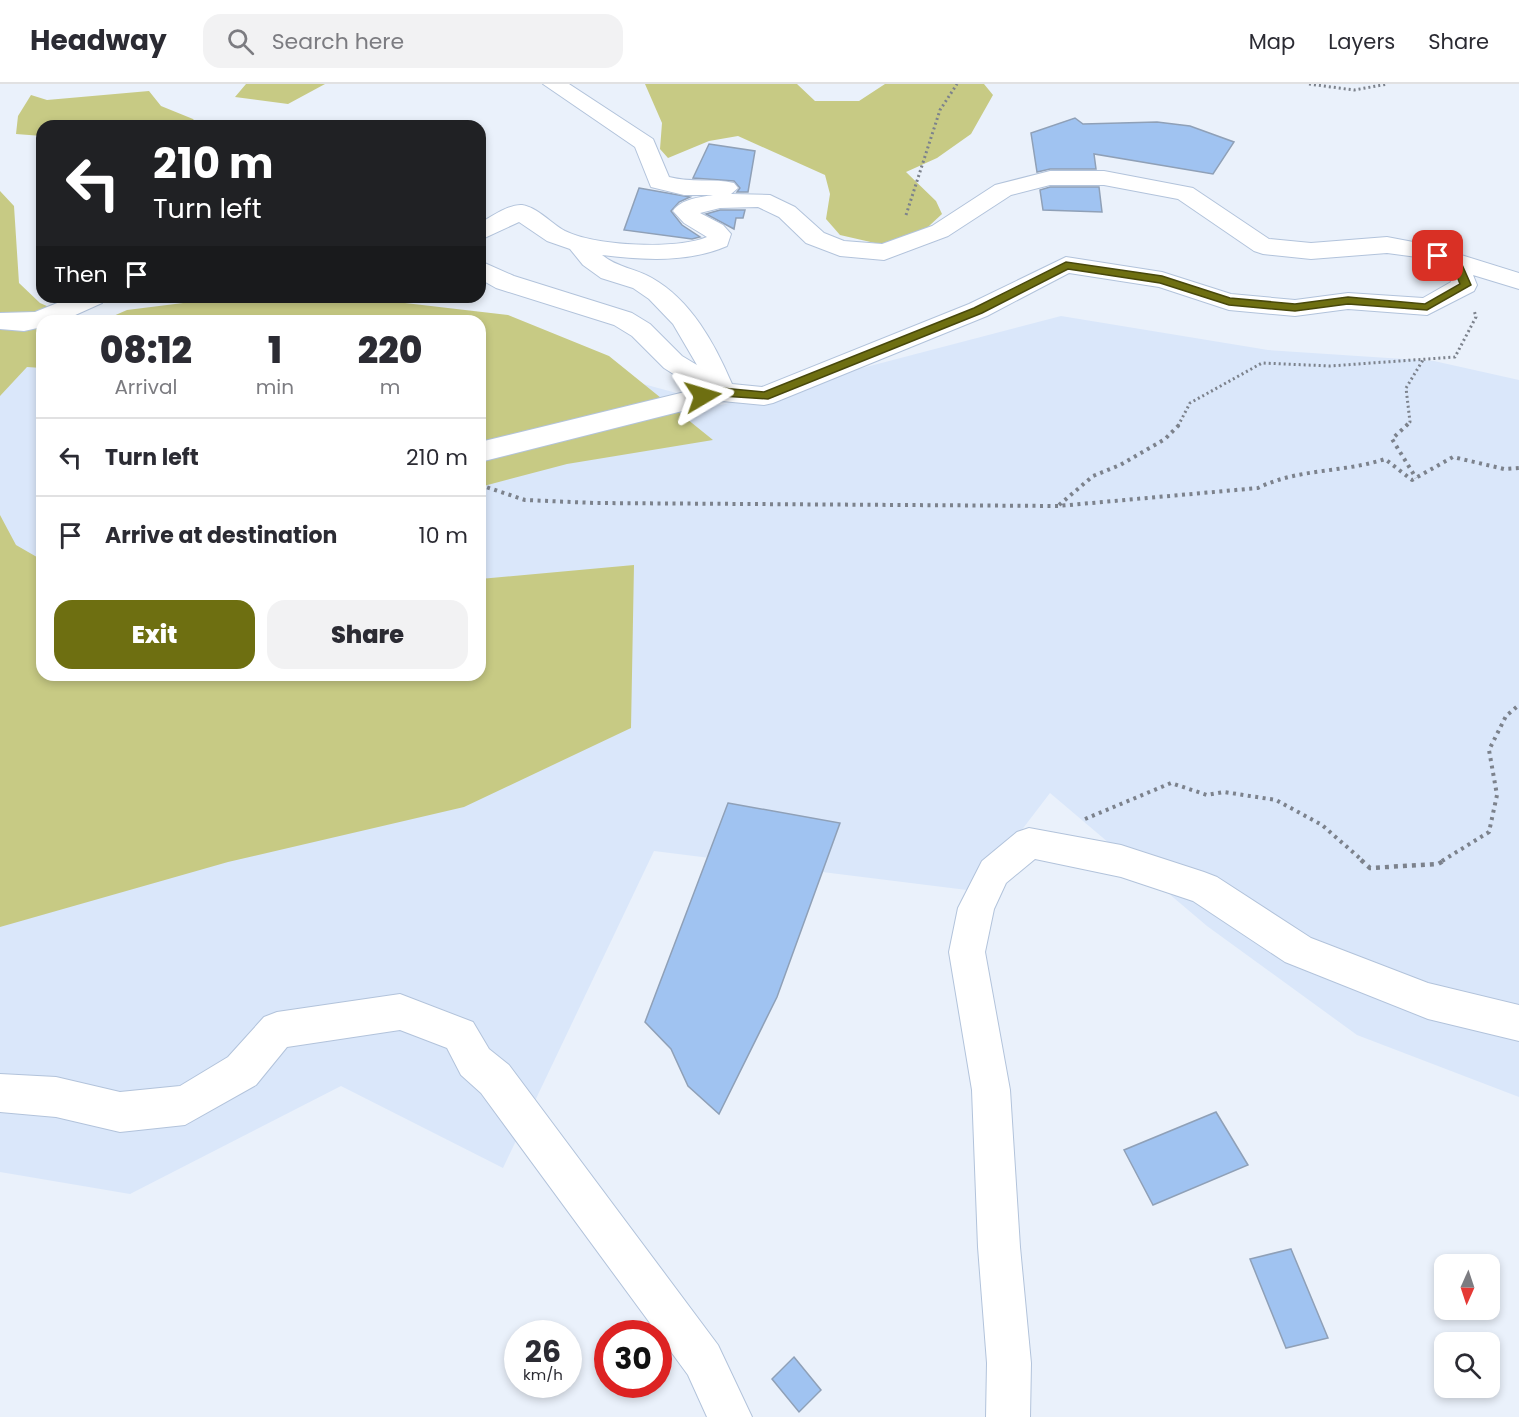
<!DOCTYPE html>
<html lang="en">
<head>
<meta charset="utf-8">
<style>
	:root { --surface:#fff; --page:#f2f2f3; --text:#2b2b33; --muted:#7c7c81; --line:#e1e1e2; --accent:#6e6f11 }
	body { margin:0; font-family:Poppins,sans-serif; background:var(--page); color:var(--text); height:100vh; display:flex; flex-direction:column; font-size:22px; white-space:nowrap }
	* { box-sizing:border-box; margin:0 }
	p { font-size:20px; color:var(--muted) }
	.icon { flex:none; width:33px; height:33px; fill:none; stroke:currentColor; stroke-width:2; stroke-linecap:round; stroke-linejoin:round }
	.map { position:relative; flex:1; overflow:hidden }
	.panel { position:absolute; left:36px; top:231px; width:450px; height:366px; display:flex; flex-direction:column; background:var(--surface); border-radius:18px; box-shadow:0 3px 9px #0003 }
	.panel>* { flex:none }
	.banner { position:absolute; left:36px; top:36px; width:450px; height:183px; border-radius:18px; box-shadow:0 3px 9px #0003; background:#202124; color:#fff; overflow:hidden }
	.needle { width:39px; rotate:183deg }
	.buttons { position:absolute; left:1434px; top:1170px; display:grid; gap:12px }
	.buttons a { display:grid; place-items:center; width:66px; height:66px; border-radius:12px; background:var(--surface); box-shadow:0 3px 9px #0003; font-size:30px }
	.speed { position:absolute; left:504px; top:1236px; display:flex; gap:12px; font-size:30px; font-weight:700; text-align:center }
	.speed>* { display:grid; place-content:center; width:78px; height:78px; border-radius:50%; background:var(--surface); box-shadow:0 3px 9px #0003; line-height:1 }
	.speed small { font-size:15px; font-weight:400 }
	.speed .limit { border:9px solid #d22; background:#fff; color:#111 }
	.pin { position:absolute; display:grid; place-items:center; width:51px; height:51px; color:#fff; margin:-26px; border-radius:12px; box-shadow:0 3px 9px #0006 }
	.me { position:absolute; width:66px; margin:-33px; rotate:83deg; stroke-linejoin:round; filter:drop-shadow(0 0 4px #0008) }
	.turn { display:flex; align-items:center; gap:21px; height:126px; padding:0 18px; font-size:27px }
	.turn .icon { width:78px; height:78px; stroke-width:2.5 }
	.turn b { display:block; font-size:42px; line-height:51px }
	.then { display:flex; align-items:center; height:57px; padding:0 18px; background:#0003; gap:12px; font-size:22px }
	.eta { display:flex; justify-content:space-evenly; align-items:center; height:102px; text-align:center }
	.eta b { font-size:36px; font-weight:800; line-height:42px }
	.primary-button { display:flex; gap:12px; margin-top:auto; padding:12px 18px }
	.primary-button a { flex:1; height:69px; border-radius:18px; background:var(--accent); color:#fff; font-size:24px; font-weight:800; line-height:69px; text-align:center }
	.primary-button a+a { background:var(--page); color:var(--text) }
	ul { padding:0; list-style:none }
	li { display:flex; align-items:center; gap:18px; height:78px; padding:0 18px; border-top:2px solid var(--line) }
	li div { flex:1 }
	li b { display:block; font-size:22px }
	li em { font-style:normal }
	header { display:flex; align-items:center; gap:36px; box-sizing:border-box; height:84px; padding:0 30px; background:var(--surface); border-bottom:2px solid var(--line) }
	header strong { font-size:28px }
	nav { display:flex; gap:33px; margin-inline-start:auto; font-size:21px }
	.search { width:420px; height:54px; background:var(--page); display:flex; align-items:center; gap:15px; box-sizing:border-box; padding:0 21px; border-radius:18px; color:var(--muted); font-size:22px }
	.map>svg:first-child { display:block }
</style>
</head>
<body>
<header>
<strong>Headway</strong>
<div class="search"><svg class="icon" aria-label="search" viewBox="0 0 24 24"><circle cx="10" cy="10" r="6"/><path d="M15 15l6 6"/></svg>Search here</div>
<nav><a>Map</a><a>Layers</a><a>Share</a></nav>
</header>
<div class="map">
<svg width="1519" height="1333" viewBox="0 0 1519 1333">
	<rect width="100%" height="100%" fill="#eaf1fb"/>
	<path fill="#dae7fa" d="M1061 232 1268 266 1434 277 1519 296V1013L1357 951 1207 842 1050 709 975 807 654 767 503 1084 341 1002 130 1110 0 1088V246L42 245V591H480V256L721 321Z"/>
	<path fill="#c7ca84" d="M246 0H325L288 20 235 13Z
		M645 0H797L815 17H859L885 0H984L993 11 971 50 937 74 906 88 936 117 942 130 916 154 888 162 840 151 826 135 830 110 825 91 738 52 709 57 668 74 660 65 662 39Z
		M149 7 161 22 193 35 199 42H42V52L16 50 18 32 31 11 47 16Z
		M0 107 14 122 19 199 40 219 81 237H42V284L27 283 0 312Z
		M197 213H293L405 219 508 231 609 272 713 356 567 380 480 403V237H102L127 226 199 217Z
		M0 431 16 461 42 476V591H480V495L634 481 631 644 464 723 228 778 0 843Z"/>
	<path fill="#a0c3f1" stroke="#8fa0b7" stroke-width="1.5" d="M1075 34 1083 40 1157 38 1190 42 1234 58 1213 90 1094 70 1096 85H1050L1037 88 1031 49Z
		M709 60 755 67 748 108H737L740 104 734 97 693 94Z
		M1050 103H1099L1102 128 1043 126 1040 106Z
		M639 104 690 113 679 118 671 127 682 141 700 153 692 155 624 146Z
		M720 126H745L743 134H736L734 145 706 130Z
		M728 719 840 739 777 913 719 1030 688 1002 671 965 645 938Z
		M1216 1028 1248 1081 1153 1121 1124 1066Z
		M1291 1165 1328 1254 1286 1264 1250 1175Z
		M794 1273 821 1306 799 1328 772 1295Z"/>
	<g fill="none" stroke-linecap="round" stroke-linejoin="round">
		<defs>
			<path id="minor" d="M543 0H569L653 55 669 93C691 99 713 94 734 99L738 104 731 110 770 111 795 123 824 149 844 157 882 160 932 142 995 101 1050 87H1104L1193 104 1269 155 1311 159 1387 153 1429 161 1519 189V205L1473 191 1477 201 1474 207 1427 231 1348 225 1295 232 1229 226 1159 203 1069 189 987 232 773 319 764 321 722 317 480 378V358L697 305 664 284 632 252 614 241 496 204 480 195V177L514 192 632 229 650 240 682 272 697 281 673 240 649 215 633 204 601 194 583 181 570 165 547 157 519 138 480 156V139C491 133 509 120 522 121 537 123 552 140 565 147 595 162 676 166 707 153L684 139 673 127C681 115 700 113 713 111H684L651 103 635 63ZM1050 101H1104L1178 115 1254 167 1263 170 1311 175 1387 169 1417 173 1445 182 1451 198 1423 214 1348 209 1295 216 1231 210 1162 188 1066 173 969 220 762 303 732 300C715 260 691 216 652 194 635 184 618 184 602 171 643 176 688 179 727 162L731 150 723 141 700 129 720 124 758 123 779 133 806 159 840 172 884 176 948 152 1011 111Z
				M72 213H106L102 219 62 237H42V243L24 247 0 245V229L35 228Z
				M1029 744 1121 761 1204 788 1217 793 1311 854 1428 899 1519 921V957L1428 935 1285 878 1193 817 1121 793 1035 775 1006 799 994 825 985 868 1010 1006 1020 1163 1031 1279 1030 1333H986L987 1279 978 1163 972 1006 949 868 958 824 982 777 1017 748Z
				M400 910 473 938 489 965 509 981 718 1261 752 1333H707L688 1291 658 1250 481 1009 461 991 447 964 400 946 287 963 256 1001 185 1041 120 1048 56 1033 0 1028V990L56 993 120 1008 180 1002 228 973 264 933 277 928Z"/>
		</defs>
		<use href="#minor" stroke="#b2c3db" stroke-width="2"/>
		<path stroke="#7c828c" stroke-width="3" stroke-dasharray="2 3" stroke-linecap="butt" d="M1309 0 1354 6 1388 0
			M906 131 940 26 957 0
			M1178 342 1190 319 1262 279 1330 282 1455 273 1476 233 1474 226
			M1406 342 1410 338 1406 304 1423 276"/>
		<path stroke="#7c828c" stroke-width="4" stroke-dasharray="3 4.5" stroke-linecap="butt" d="M1408 340 1392 355 1416 394
			M480 401 525 416 595 419 1058 422 1258 404C1298 384 1343 389 1385 375L1412 396 1453 373 1504 385 1519 384
			M1059 421 1093 392 1120 381 1165 355 1180 340
			M1085 735 1171 699 1207 711 1224 708 1276 716 1322 741 1363 777
			M1442 777 1489 748 1497 711 1489 666 1506 632 1519 621"/>
		<path stroke="#7c828c" stroke-width="4.5" stroke-dasharray="4 5" stroke-linecap="butt" d="M1361 776 1370 784 1438 780 1445 776"/>
		<use href="#minor" fill="#fff" fill-rule="evenodd"/>
	</g>
	<path fill="#6e6f11" stroke="#48480b" stroke-width="1.5" d="M1438 169 1460 176 1471 201 1427 226 1348 220 1295 227 1229 221 1160 199 1068 185 982 229 768 315 722 312 703 316 697 312 722 304 764 308 974 224 1066 178 1162 192 1230 214 1295 220 1348 213 1425 220 1460 200 1452 180 1434 174 1433 172Z"/>
</svg>
<div class="buttons">
<a><svg class="needle" viewBox="-14 -14 28 28"><path d="M0-13l5 13h-10z" fill="#e53935"/><path d="M0 13l5-13h-10z" fill="#7c7c81"/></svg></a>
<a><svg class="icon" aria-label="search" viewBox="0 0 24 24"><circle cx="10" cy="10" r="6"/><path d="M15 15l6 6"/></svg></a>
</div>
<div class="speed"><div>26<small>km/h</small></div><div class="limit">30</div></div>
<div class="pin" style="left:1438px;top:172px;background:#d93025"><svg class="icon" aria-label="arrive" viewBox="0 0 24 24"><path d="M6 21V4h12l-3 4 3 4H6"/></svg></div>
<svg class="me" style="left:703px;top:312px" viewBox="-20 -20 40 40"><path d="M0-17L14 15 0 8-14 15z" fill="#6e6f11" stroke="#fff" stroke-width="4"/></svg>
<div class="banner">
<div class="turn"><svg class="icon" aria-label="left" viewBox="0 0 24 24"><path d="M17 20v-9H6M10 6l-5 5 5 5"/></svg><div><b>210 m</b>Turn left</div></div>
<div class="then">Then<svg class="icon" aria-label="arrive" viewBox="0 0 24 24"><path d="M6 21V4h12l-3 4 3 4H6"/></svg></div>
</div>
<section class="panel">
<div class="eta">
<div><b>08:12</b><p>Arrival</p></div>
<div><b>1</b><p>min</p></div>
<div><b>220</b><p>m</p></div>
</div>
<ul>
<li><svg class="icon" aria-label="left" viewBox="0 0 24 24"><path d="M17 20v-9H6M10 6l-5 5 5 5"/></svg><div><b>Turn left</b></div><em>210 m</em></li>
<li><svg class="icon" aria-label="arrive" viewBox="0 0 24 24"><path d="M6 21V4h12l-3 4 3 4H6"/></svg><div><b>Arrive at destination</b></div><em>10 m</em></li>
</ul>
<div class="primary-button"><a>Exit</a><a>Share</a></div>
</section>
</div>
</body>
</html>
